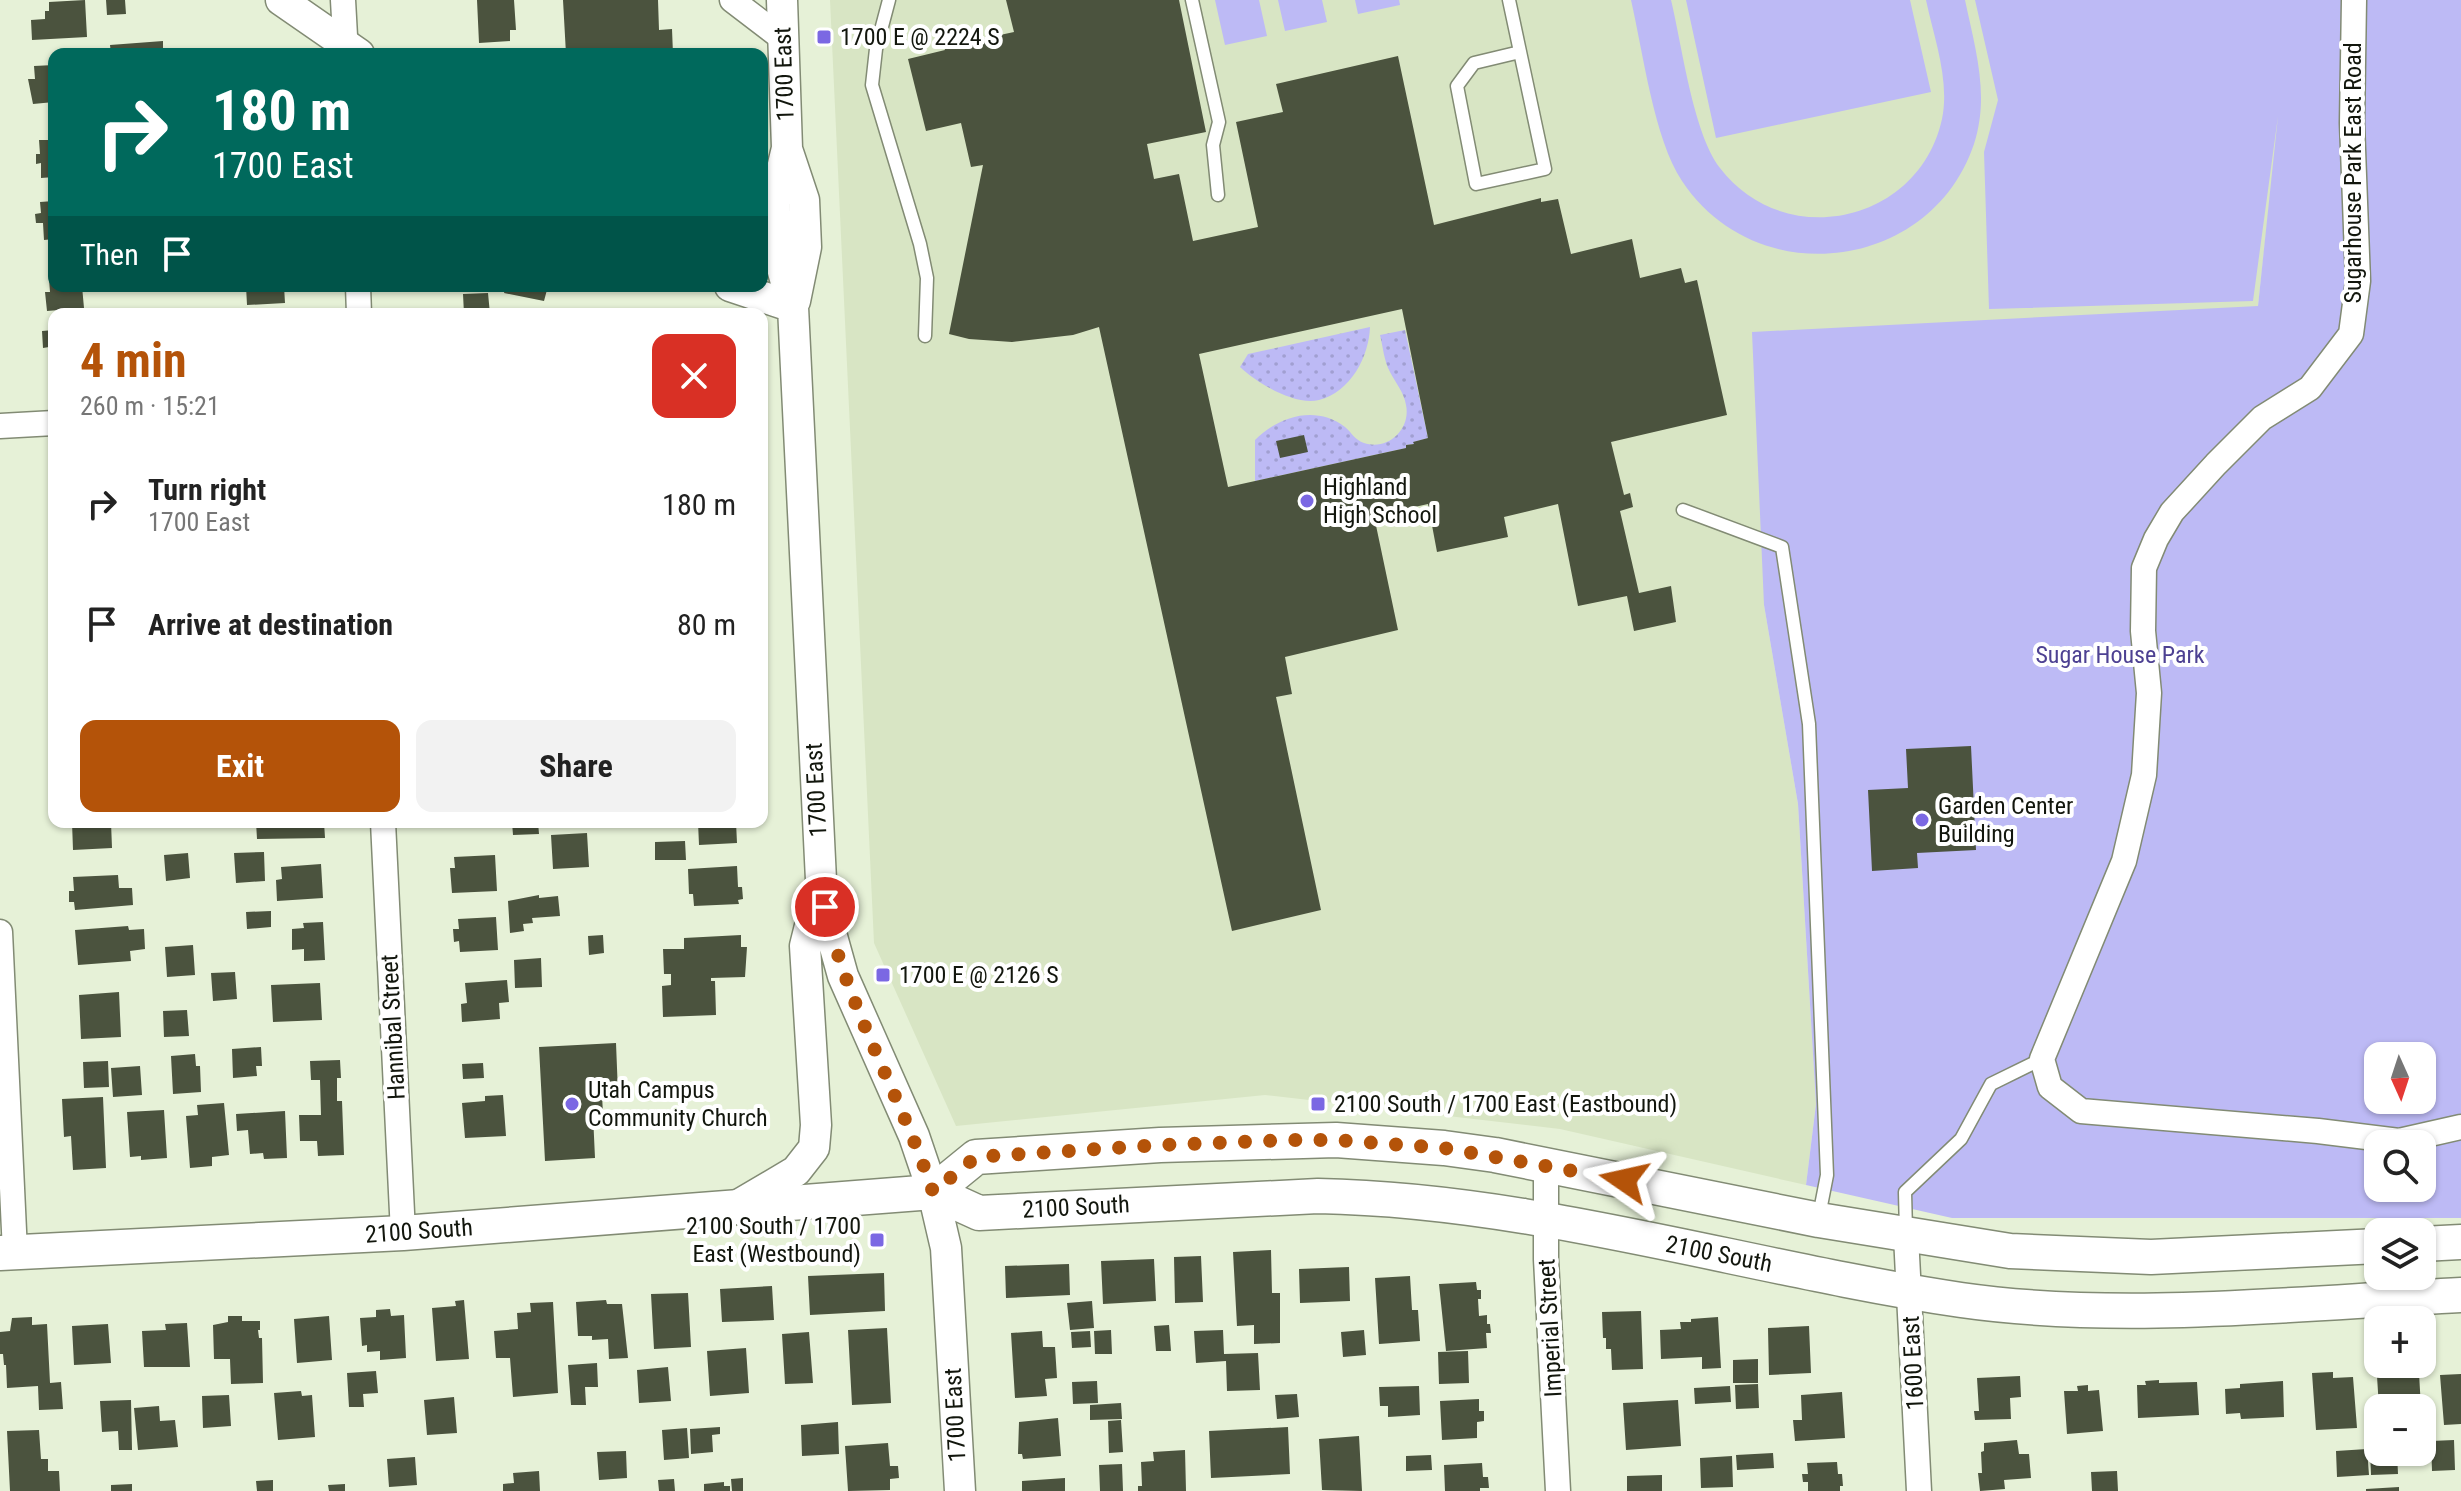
<!DOCTYPE html>
<html lang="en">
<head>
<meta charset="utf-8">
<style>
	:root { --surface:#fff; --page:#f2f2f2; --text:#222; --muted:#767676; --accent:#b45309 }
	body { margin:0; font-family:"Roboto Condensed",sans-serif; background:var(--page); color:var(--text); height:100vh; display:flex; flex-direction:column; font-size:30px; white-space:nowrap }
	* { box-sizing:border-box; margin:0 }
	p { font-size:26px; color:var(--muted) }
	.icon { flex:none; width:44px; height:44px; fill:none; stroke:currentColor; stroke-width:2; stroke-linecap:round; stroke-linejoin:round }
	.map { position:relative; flex:1; overflow:hidden }
	.drawer { position:absolute; left:48px; top:308px; width:720px; height:520px; display:flex; flex-direction:column; background:var(--surface); border-radius:16px; box-shadow:0 2px 6px #0004 }
	.drawer>* { flex:none }
	.guide { position:absolute; left:48px; top:48px; width:720px; height:244px; border-radius:16px; box-shadow:0 2px 6px #0004; background:#00695c; color:#fff; overflow:hidden }
	.needle { width:52px; rotate:177deg }
	.fabs { position:absolute; left:2364px; top:1042px; display:grid; gap:16px }
	.fabs a { display:grid; place-items:center; width:72px; height:72px; border-radius:16px; background:var(--surface); box-shadow:0 2px 6px #0004; font-size:40px }
	.pin { position:absolute; display:grid; place-items:center; width:68px; height:68px; color:#fff; margin:-34px; border:4px solid #fff; border-radius:50%; box-shadow:0 2px 8px #0007 }
	.me { position:absolute; width:88px; margin:-44px; rotate:281deg; stroke-linejoin:round; filter:drop-shadow(0 0 6px #0008) }
	.turn { display:flex; align-items:center; gap:28px; height:168px; padding:0 32px; font-size:36px }
	.turn .icon { width:104px; height:104px; stroke-width:2.5 }
	.turn b { display:block; font-size:56px; line-height:68px }
	.then { display:flex; align-items:center; height:76px; padding:0 32px; background:#0003; gap:16px; font-size:30px }
	.round { display:grid; place-items:center; flex:none; width:84px; height:84px; border-radius:16px; background:var(--page) }
	.summary { display:flex; align-items:center; justify-content:space-between; height:136px; padding:0 32px }
	h1 { font-size:48px; font-weight:700; line-height:60px; color:var(--accent) }
	.button { display:flex; gap:16px; margin-top:auto; padding:16px 32px }
	.button a { flex:1; height:92px; border-radius:16px; background:var(--accent); color:#fff; font-size:32px; font-weight:700; line-height:92px; text-align:center }
	.button a+a { background:var(--page); color:var(--text) }
	ul { padding:0; list-style:none }
	li { display:flex; align-items:center; gap:24px; height:120px; padding:0 32px }
	li div { flex:1 }
	li b { display:block; font-size:30px }
	li em { font-style:normal }
	.map>svg:first-child { display:block }
</style>
</head>
<body>
<div class="map">
<svg width="2461" height="1491" viewBox="0 0 2461 1491">
	<defs>
		<pattern id="grass-dots" width="8" height="8" patternUnits="userSpaceOnUse" patternTransform="scale(2)"><rect width="8" height="8" fill="#bdbaf5"/><path d="M2 2h.1M6 6h.1" fill="none" stroke="#a19fd1" stroke-width="1.8" stroke-linecap="round"/></pattern>
	</defs>
	<rect width="100%" height="100%" fill="#e6f1d7"/>
	<path fill="#d8e5c4" d="M830 0H2292L2258 306 1764 605 1798 804 1816 1104 1806 1185 1560 1129 1265 1095 956 1126 874 943Z"/>
	<path fill="url(#grass-dots)" d="M1370 327C1369 356 1351 392 1319 400 1295 406 1257 383 1240 367L1248 354Z
		M1405 330 1428 438 1414 442V444L1406 445V448L1255 481V440C1279 416 1316 405 1345 427 1352 433 1355 440 1364 443 1388 451 1411 429 1406 405 1404 392 1395 382 1390 372 1384 361 1383 347 1380 335Z"/>
	<path fill="#bdbaf5" fill-rule="evenodd" d="M1215 0H1259L1267 36 1225 45Z
		M1278 0H1322L1327 22 1285 31Z
		M1355 0H1399L1400 5 1358 14Z
		M1631 0H1671C1682 45 1693 133 1720 168 1784 252 1919 224 1942 119 1950 80 1934 38 1926 0H1965C1975 48 1990 95 1974 144 1931 272 1756 293 1682 181 1654 139 1643 52 1631 0Z
		M1686 0H1910L1931 92 1716 138Z
		M1975 0H2461V1218H1952L1806 1185 1816 1104 1798 804 1764 605 1752 332 2258 306 2278 116 2253 301 1989 309 1984 152 1998 100ZM2378 1056H2422V1100H2378ZM2378 1144H2422V1188H2378Z"/>
	<path fill="#4b533e" fill-rule="evenodd" d="M85 0 87 37 32 40 31 20 45 19V11H49V2Z
		M106 0H125L126 14 107 15Z
		M477 0H514L516 30H510V41L479 43Z
		M563 0H658L659 30 672 29 673 54H566Z
		M1006 0H1179L1206 132 1147 144 1154 179 1179 174 1193 241 1258 227 1236 122 1283 112 1276 84 1398 56 1434 225 1541 198V202L1558 199 1571 254 1632 239 1640 278 1681 268 1685 283 1697 280 1727 415 1611 442 1624 495 1630 493 1633 507 1620 511 1639 593 1671 586 1676 622 1634 631 1627 596 1578 606 1558 504 1504 517 1508 537 1437 552 1428 504 1374 516 1398 630 1285 657 1292 694 1276 697 1321 910 1232 931 1099 327 1073 335 1012 342 969 339 949 334 983 165 971 167 961 123 926 131 908 59 945 50 944 47 1014 32ZM1402 309 1428 438 1413 442 1414 444 1406 445V448L1228 487 1199 354Z
		M163 41V54H111L110 45Z
		M54 65V102L33 104 28 79H35L34 66Z
		M39 140H54V177L41 178V163L36 164V154H40Z
		M54 201V239L44 240 43 223H36L35 214 41 213 40 202Z
		M48 266H54V286H82L84 308 47 311 45 292H50Z
		M246 286H284L285 303 247 305Z
		M506 286H548L544 301 504 293Z
		M488 293 490 314H464L463 294Z
		M54 330V371H51L49 347 43 348 42 331Z
		M1304 435 1308 452 1280 458 1276 441Z
		M1971 746 1976 850 1917 853 1918 868 1872 871 1868 790 1908 788 1906 749Z
		M72 822H111L112 848 73 850Z
		M256 822H324L325 838 257 839Z
		M512 822H538L539 834 513 835Z
		M698 822H736L737 843 699 845Z
		M587 833 589 867 553 869 551 835Z
		M685 841 686 860H655V842Z
		M264 852 265 881 236 883 234 853Z
		M188 853 190 878 166 881 164 855Z
		M495 855 497 891 452 893 450 868H455L454 857Z
		M321 864 323 898 277 901 276 880 282 879 281 867Z
		M737 866 738 887H742L743 899 738 900 739 904 694 906 693 894H689L688 869Z
		M118 875 119 888H132L133 905 75 910 74 902H69V891H74L73 877Z
		M539 895V898L558 896 560 916 532 918 533 923 523 924 524 931 510 933 508 901Z
		M271 911V927L247 929 246 912Z
		M496 917 498 950 460 952 459 941 454 942 453 929H459L458 919Z
		M323 922 325 960 304 961V949L292 950V929L304 928 303 923Z
		M128 926 129 930 144 929 145 949 130 951 131 961 78 965 75 930Z
		M603 935 604 953 589 955 588 936Z
		M741 935V947H747L745 977 711 978V981H715L716 1015 663 1017 662 986 671 985V974H664L663 949H684V938Z
		M193 945 195 975 167 977 165 947Z
		M541 958 542 987 515 988 514 960Z
		M235 972 237 999 213 1001 211 973Z
		M507 980 509 1002 499 1003 500 1019 462 1022 461 1004 467 1003 465 983Z
		M320 983 322 1020 273 1022 271 985Z
		M119 992 121 1037 81 1039 79 995Z
		M187 1010 189 1036 164 1037 163 1011Z
		M616 1043 618 1093 602 1094 603 1115H593L595 1158 545 1161 539 1047Z
		M261 1047 262 1066H256L257 1076 233 1078 232 1049Z
		M195 1054 196 1066H200L201 1092 173 1094 171 1056Z
		M340 1060 341 1078H337V1101H342L344 1155 318 1156 317 1141H300L299 1115H321L320 1080H311L310 1061Z
		M108 1061 109 1087 84 1088 83 1062Z
		M483 1063 484 1078 463 1079 462 1064Z
		M140 1066 142 1095 113 1097 111 1068Z
		M503 1095 506 1136 465 1138 462 1103 485 1101V1096Z
		M103 1097 106 1168 73 1170 71 1136 64 1137 62 1099Z
		M224 1103 229 1155 212 1157V1166L190 1168 186 1116 198 1115 197 1105Z
		M164 1110 167 1158 141 1160V1156L130 1157 127 1112Z
		M285 1111 287 1158 264 1159 263 1153 250 1154 248 1130 237 1131 236 1114Z
		M1271 1250 1272 1293H1280V1343L1254 1344V1325L1237 1326 1233 1252Z
		M1201 1256 1203 1302 1175 1303 1174 1257Z
		M1154 1259 1156 1301 1103 1304 1101 1261Z
		M1069 1264 1070 1295 1006 1298 1005 1266Z
		M1349 1267 1350 1301 1300 1303 1299 1269Z
		M884 1273 885 1311 810 1315 808 1276Z
		M1410 1276 1412 1310H1418L1420 1341 1379 1344 1375 1278Z
		M1476 1282 1477 1290H1481V1299H1478L1479 1316 1487 1315V1324H1490L1491 1333H1486L1487 1348 1446 1351 1439 1284Z
		M772 1286 774 1320 722 1322 720 1289Z
		M688 1293 691 1347 654 1349 651 1294Z
		M464 1300 469 1359 436 1361 432 1308 456 1306 455 1301Z
		M606 1300 607 1304H622L628 1358 609 1359 608 1339 592 1340V1336H578L576 1302Z
		M1092 1301 1094 1328 1070 1330 1067 1303Z
		M553 1302 558 1393 513 1397 510 1358H496L494 1331 518 1329 517 1313 531 1312 530 1303Z
		M390 1309 391 1316 404 1315 406 1358 380 1360V1351L367 1352V1345L362 1346 360 1318 376 1317V1310Z
		M1641 1311 1643 1369 1612 1370 1611 1349H1606V1338H1603L1602 1312Z
		M228 1316H242V1321H260V1330H258L259 1338H262L263 1383 231 1384 230 1359H214L213 1325 228 1322Z
		M329 1316 332 1360 297 1363 294 1319Z
		M32 1317V1325L47 1324 50 1383 61 1382 63 1409 39 1410 38 1386 7 1388 6 1365H4L3 1354H0V1332L10 1331 12 1318Z
		M1718 1317 1721 1368 1702 1369V1357L1661 1359 1660 1330 1681 1329 1680 1322H1691V1319Z
		M187 1323 190 1367H144L142 1331 166 1330 165 1324Z
		M108 1324 111 1363 74 1365 72 1326Z
		M1169 1325 1171 1351H1156L1154 1326Z
		M1809 1326 1811 1373 1769 1375 1768 1328Z
		M887 1328 891 1403 852 1405 848 1330Z
		M1111 1330 1112 1354H1095L1094 1331Z
		M1223 1330 1224 1354 1258 1353 1260 1390 1227 1391 1226 1361 1196 1363 1194 1331Z
		M1364 1330 1366 1355 1343 1357 1341 1332Z
		M1042 1331 1043 1347H1055L1057 1378 1045 1379 1047 1396 1015 1398 1011 1333Z
		M1090 1331 1091 1347 1072 1348 1071 1332Z
		M809 1332 813 1383 785 1384 782 1334Z
		M746 1348 749 1393 710 1396 707 1351Z
		M1468 1351 1469 1383 1439 1384 1438 1352Z
		M1758 1359V1383H1733V1360Z
		M597 1363 598 1387H585L586 1405H571L568 1365Z
		M668 1367 671 1401 639 1403 637 1370Z
		M2402 1370V1374L2419 1373 2421 1408H2379L2377 1376H2390V1371Z
		M376 1371 378 1393 363 1394 364 1407H349L347 1373Z
		M2333 1372V1378L2353 1377 2357 1428 2316 1430 2312 1373Z
		M2461 1374V1424L2444 1425 2440 1375Z
		M2020 1376 2021 1397 2010 1398 2011 1419 1975 1420 1974 1411H1979L1977 1378Z
		M2159 1380V1383L2197 1382 2199 1415 2138 1418 2137 1385H2146L2145 1381Z
		M1097 1381 1098 1403 1073 1404 1072 1382Z
		M2283 1381 2284 1417 2241 1419 2240 1413 2226 1414 2225 1389 2240 1388V1384Z
		M1758 1384 1759 1408 1736 1409 1735 1385Z
		M2088 1385V1391L2099 1390 2103 1431 2067 1434 2064 1391H2078L2077 1386Z
		M1419 1386 1420 1415 1388 1417V1406H1380L1379 1387Z
		M1730 1386 1731 1402 1695 1404 1694 1388Z
		M301 1391 302 1396 312 1395 315 1437 278 1440 274 1393Z
		M1842 1392 1845 1438 1795 1441 1793 1420H1802L1801 1395Z
		M1297 1394 1299 1417 1277 1419 1275 1395Z
		M229 1395 231 1426 203 1428 202 1396Z
		M454 1397 457 1433 427 1435 424 1400Z
		M1479 1399V1411H1484V1421L1477 1422V1438L1442 1440 1440 1401Z
		M131 1400 132 1450H119L118 1431 102 1432 100 1401Z
		M1678 1400 1681 1446 1626 1450 1623 1403Z
		M1121 1403 1122 1419 1090 1420V1405Z
		M159 1406 160 1421 175 1420 178 1447 138 1450 134 1408Z
		M1058 1418 1061 1456 1023 1459 1022 1454H1018L1019 1422Z
		M1121 1420 1123 1452 1109 1453 1108 1421Z
		M838 1422 839 1454 802 1456 801 1425Z
		M720 1427V1434L712 1435 713 1452 691 1454 690 1429Z
		M1288 1427 1290 1474 1211 1478 1209 1431Z
		M687 1428 689 1458 664 1460 662 1430Z
		M39 1430 41 1459H48V1471H59L60 1491H10L7 1431Z
		M1359 1436 1362 1491 1322 1490 1319 1439Z
		M2017 1440 2019 1454H2029L2031 1478 2004 1480 2005 1489 1980 1491 1978 1473H1982L1981 1452 1984 1451V1443Z
		M2454 1440 2455 1470 2432 1471 2431 1441Z
		M888 1443 890 1466H898L899 1478 890 1479V1490L848 1491 845 1446Z
		M2367 1449 2369 1475 2337 1477 2336 1451Z
		M1185 1450 1186 1491H1138V1486H1142L1141 1462 1154 1461 1153 1452Z
		M2370 1450 2397 1452 2398 1474 2371 1475Z
		M626 1451 627 1478 599 1480 597 1452Z
		M1773 1453 1774 1468 1737 1470 1736 1455Z
		M1431 1455 1432 1470 1406 1471V1456Z
		M1732 1456 1733 1487 1701 1488 1700 1458Z
		M415 1457 417 1485 389 1487 387 1459Z
		M1837 1462 1838 1474H1842L1843 1486H1840V1491H1808V1482H1803L1802 1474H1808L1807 1463Z
		M1482 1463 1483 1477H1488L1489 1488H1480V1491H1445L1444 1465Z
		M1122 1464 1123 1491H1100L1099 1465Z
		M539 1471 540 1491H503V1484L514 1483 513 1473Z
		M2117 1471 2118 1491H2092L2091 1472Z
		M1662 1475V1491H1627V1476Z
		M743 1478V1491H732L731 1479Z
		M1065 1478V1491H1022V1481Z
		M674 1479 675 1491H659L658 1480Z
		M273 1480V1491H257L256 1481Z
		M724 1482V1486H730V1491H704V1484Z
		M132 1484V1491H111V1485Z
		M345 1484V1491H329L328 1485Z
		M2399 1487V1491H2366V1489Z"/>
	<g fill="none" stroke-linecap="round" stroke-linejoin="round">
		<defs>
			<path id="service" d="M889 0 876 49 872 85 920 244 927 278 925 336
				M1192 0 1219 122 1213 145 1218 195
				M1509 0 1545 169 1476 184 1457 86 1474 63 1520 52
				M1683 510 1782 547 1809 724 1827 1175 1819 1216
				M1906 1232 1905 1192 1961 1139 1991 1084 2042 1059"/>
			<path id="minor" d="M343 0 346 54
				M732 0 783 39
				M2354 0 2352 123 2358 281 2351 334 2310 388 2262 418 2216 464 2172 512 2156 539 2144 568 2143 631 2149 693 2144 775 2124 861 2042 1059 2050 1087 2081 1111 2318 1131 2399 1141 2461 1127
				M358 286 359 314
				M0 426 54 423
				M383 822 403 1233
				M0 932 15 1252
				M1546 1164V1259L1558 1491
				M1906 1236 1919 1491"/>
			<path id="tertiary" d="M281 0 359 54
				M782 0 787 148 774 202 775 224 776 247 793 307 821 880 831 933 843 976 914 1136 933 1192 946 1248 960 1491
				M787 149 804 200 806 247 795 301
				M730 286 793 307
				M735 1207 796 1171 814 1148 816 1125 805 946 819 890"/>
			<path id="secondary" d="M933 1192 976 1157 1160 1145 1336 1140 1444 1148 1495 1155 1819 1220 2010 1251 2151 1257 2378 1246
				M2422 1244 2461 1242
				M0 1253 403 1233 933 1192 979 1213 1318 1196C1535 1200 1746 1268 1961 1300 2122 1323 2298 1303 2461 1295"/>
		</defs>
		<use href="#service" stroke="#828b74" stroke-width="15"/>
		<use href="#minor" stroke="#828b74" stroke-width="27"/>
		<use href="#tertiary" stroke="#828b74" stroke-width="33"/>
		<use href="#secondary" stroke="#828b74" stroke-width="37"/>
		<use href="#service" stroke="#fff" stroke-width="12"/>
		<use href="#minor" stroke="#fff" stroke-width="24"/>
		<use href="#tertiary" stroke="#fff" stroke-width="30"/>
		<use href="#secondary" stroke="#fff" stroke-width="34"/>
	</g>
	<g fill="none" stroke-linecap="round" stroke-linejoin="round">
		<path stroke="#b45309" stroke-width="14" stroke-dasharray="0 25.2" d="M825 907C848 1009 900 1094 933 1192L976 1157 1160 1145 1292 1140H1336L1444 1148 1624 1180"/>
	</g>
	<g fill="#7b68e3" stroke="#fff" stroke-width="3">
		<rect x="816" y="29" width="16" height="16" rx="4"/>
		<circle cx="1307" cy="501" r="8"/>
		<circle cx="1922" cy="820" r="8"/>
		<rect x="875" y="967" width="16" height="16" rx="4"/>
		<circle cx="572" cy="1104" r="8"/>
		<rect x="1310" y="1096" width="16" height="16" rx="4"/>
		<rect x="869" y="1232" width="16" height="16" rx="4"/>
	</g>
	<g text-anchor="middle" stroke-width="8" stroke-linejoin="round" paint-order="stroke">
		<g font-size="24" fill="#12160d" stroke="#fff" text-anchor="start">
			<text x="840" y="45">1700 E @ 2224 S</text>
			<text x="1323" y="495">Highland<tspan x="1323" dy="28">High School</tspan></text>
			<text x="1938" y="814">Garden Center<tspan x="1938" dy="28">Building</tspan></text>
			<text x="899" y="983">1700 E @ 2126 S</text>
			<text x="588" y="1098">Utah Campus<tspan x="588" dy="28">Community Church</tspan></text>
			<text x="1334" y="1112">2100 South / 1700 East (Eastbound)</text>
			<text x="861" y="1234" text-anchor="end">2100 South / 1700<tspan x="861" dy="28">East (Westbound)</tspan></text>
		</g>
		<g font-size="24" fill="#12160d" stroke="#fff">
			<text transform="translate(784 74) rotate(-92)" y="8">1700 East</text>
			<text transform="translate(2353 173) rotate(-90)" y="8">Sugarhouse Park East Road</text>
			<text transform="translate(816 790) rotate(-93)" y="8">1700 East</text>
			<text transform="translate(393 1027) rotate(-93)" y="8">Hannibal Street</text>
			<text transform="translate(1076 1207) rotate(-3)" y="8">2100 South</text>
			<text transform="translate(419 1231) rotate(-4)" y="8">2100 South</text>
			<text transform="translate(1719 1254) rotate(11)" y="8">2100 South</text>
			<text transform="translate(1550 1328) rotate(-93)" y="8">Imperial Street</text>
			<text transform="translate(1913 1363) rotate(-93)" y="8">1600 East</text>
			<text transform="translate(955 1415) rotate(-93)" y="8">1700 East</text>
		</g>
		<g font-size="24" fill="#4d4192" stroke="#fff">
			<text x="2120" y="663">Sugar House Park</text>
		</g>
	</g>
</svg>
<div class="fabs">
<a><svg class="needle" viewBox="-14 -14 28 28"><path d="M0-13l5 13h-10z" fill="#e53935"/><path d="M0 13l5-13h-10z" fill="#767676"/></svg></a>
<a><svg class="icon" aria-label="search" viewBox="0 0 24 24"><circle cx="10" cy="10" r="6"/><path d="M15 15l6 6"/></svg></a>
<a><svg class="icon" aria-label="layers" viewBox="0 0 24 24"><path d="M12 4l9 5-9 5-9-5zM3 14l9 5 9-5"/></svg></a>
<a>+</a>
<a>−</a>
</div>
<div class="pin" style="left:825px;top:907px;background:#d93025"><svg class="icon" aria-label="arrive" viewBox="0 0 24 24"><path d="M6 21V4h12l-3 4 3 4H6"/></svg></div>
<svg class="me" style="left:1624px;top:1180px" viewBox="-20 -20 40 40"><path d="M0-17L14 15 0 8-14 15z" fill="#b45309" stroke="#fff" stroke-width="4"/></svg>
<div class="guide">
<div class="turn"><svg class="icon" aria-label="right" viewBox="0 0 24 24"><path d="M7 20v-9h11M14 6l5 5-5 5"/></svg><div><b>180 m</b>1700 East</div></div>
<div class="then">Then<svg class="icon" aria-label="arrive" viewBox="0 0 24 24"><path d="M6 21V4h12l-3 4 3 4H6"/></svg></div>
</div>
<section class="drawer">
<div class="summary"><div><h1>4 min</h1><p>260 m · 15:21</p></div><a class="round" style="background:#d93025;color:#fff"><svg class="icon" aria-label="close" viewBox="0 0 24 24"><path d="M6 6l12 12M18 6L6 18"/></svg></a></div>
<ul>
<li><svg class="icon" aria-label="right" viewBox="0 0 24 24"><path d="M7 20v-9h11M14 6l5 5-5 5"/></svg><div><b>Turn right</b><p>1700 East</p></div><em>180 m</em></li>
<li><svg class="icon" aria-label="arrive" viewBox="0 0 24 24"><path d="M6 21V4h12l-3 4 3 4H6"/></svg><div><b>Arrive at destination</b></div><em>80 m</em></li>
</ul>
<div class="button"><a>Exit</a><a>Share</a></div>
</section>
</div>
</body>
</html>
